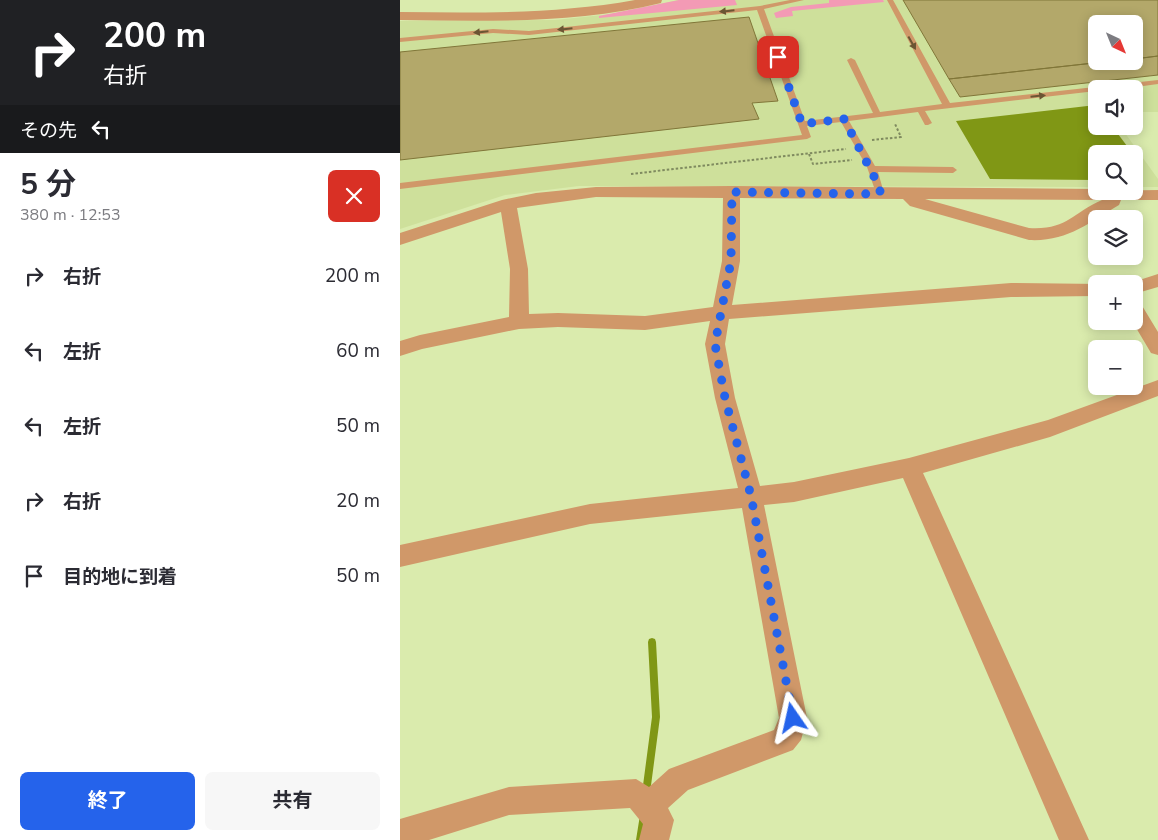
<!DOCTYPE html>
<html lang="ja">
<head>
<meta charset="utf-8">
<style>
	:root { --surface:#fff; --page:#f7f7f7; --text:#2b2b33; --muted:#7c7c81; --accent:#2563eb }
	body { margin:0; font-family:"Nunito Sans","Noto Sans JP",sans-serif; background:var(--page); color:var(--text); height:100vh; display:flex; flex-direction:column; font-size:19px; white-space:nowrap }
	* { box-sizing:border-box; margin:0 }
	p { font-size:16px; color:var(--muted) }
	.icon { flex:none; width:28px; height:28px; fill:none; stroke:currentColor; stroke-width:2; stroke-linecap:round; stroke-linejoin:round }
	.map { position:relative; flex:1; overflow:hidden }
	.side { display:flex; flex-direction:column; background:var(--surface); width:400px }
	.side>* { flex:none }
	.top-card { background:#202124; color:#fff; overflow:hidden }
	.needle { width:32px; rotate:137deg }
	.controls { position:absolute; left:688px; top:15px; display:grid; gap:10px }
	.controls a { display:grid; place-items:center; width:55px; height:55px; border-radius:8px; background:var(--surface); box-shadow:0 2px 12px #0003; font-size:25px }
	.pin { position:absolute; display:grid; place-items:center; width:42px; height:42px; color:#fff; margin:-21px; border-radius:10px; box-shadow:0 2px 8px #0006 }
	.me { position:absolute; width:55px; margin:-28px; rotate:349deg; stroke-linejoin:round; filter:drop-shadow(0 0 4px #0008) }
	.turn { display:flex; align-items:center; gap:18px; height:105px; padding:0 20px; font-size:22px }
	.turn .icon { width:65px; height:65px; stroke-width:2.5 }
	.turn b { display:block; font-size:35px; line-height:42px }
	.then { display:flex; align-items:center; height:48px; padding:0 20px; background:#0003; gap:10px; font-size:19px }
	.round { display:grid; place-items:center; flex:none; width:52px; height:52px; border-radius:8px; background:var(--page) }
	.summary { display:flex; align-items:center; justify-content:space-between; height:85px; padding:0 20px }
	h1 { font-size:30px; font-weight:700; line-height:38px }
	.cta { display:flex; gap:10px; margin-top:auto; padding:10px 20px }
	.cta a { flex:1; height:58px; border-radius:8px; background:var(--accent); color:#fff; font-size:20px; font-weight:700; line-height:58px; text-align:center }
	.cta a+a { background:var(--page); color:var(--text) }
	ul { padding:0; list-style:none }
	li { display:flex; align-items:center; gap:15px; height:75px; padding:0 20px }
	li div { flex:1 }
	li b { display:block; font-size:19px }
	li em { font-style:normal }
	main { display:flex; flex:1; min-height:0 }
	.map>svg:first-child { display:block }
</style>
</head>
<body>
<main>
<section class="side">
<div class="top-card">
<div class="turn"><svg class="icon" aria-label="right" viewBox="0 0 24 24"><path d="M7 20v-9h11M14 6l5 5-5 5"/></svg><div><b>200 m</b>右折</div></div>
<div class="then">その先<svg class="icon" aria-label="left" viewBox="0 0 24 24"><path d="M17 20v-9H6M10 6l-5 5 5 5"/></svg></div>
</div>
<div class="summary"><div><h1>5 分</h1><p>380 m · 12:53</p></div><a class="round" style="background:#d93025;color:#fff"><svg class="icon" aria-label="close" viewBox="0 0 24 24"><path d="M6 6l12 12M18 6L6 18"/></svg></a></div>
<ul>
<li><svg class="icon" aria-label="right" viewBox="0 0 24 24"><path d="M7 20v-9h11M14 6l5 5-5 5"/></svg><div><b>右折</b></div><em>200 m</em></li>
<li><svg class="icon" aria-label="left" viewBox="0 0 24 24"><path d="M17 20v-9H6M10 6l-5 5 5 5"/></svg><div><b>左折</b></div><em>60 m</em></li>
<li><svg class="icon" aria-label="left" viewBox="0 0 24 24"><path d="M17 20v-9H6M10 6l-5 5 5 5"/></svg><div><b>左折</b></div><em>50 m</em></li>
<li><svg class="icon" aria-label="right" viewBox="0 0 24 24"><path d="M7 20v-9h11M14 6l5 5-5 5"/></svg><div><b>右折</b></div><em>20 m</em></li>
<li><svg class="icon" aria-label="arrive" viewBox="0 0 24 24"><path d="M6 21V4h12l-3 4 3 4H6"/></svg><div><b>目的地に到着</b></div><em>50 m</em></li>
</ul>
<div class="cta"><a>終了</a><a>共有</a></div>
</section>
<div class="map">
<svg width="758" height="840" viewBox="0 0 758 840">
	<rect width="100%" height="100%" fill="#daebad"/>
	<path fill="#cee09b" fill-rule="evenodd" d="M278 0H758V112H734V89H696V126H720L758 179V187H734V154H696V187L179 186 105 195 0 229V21L155 20 221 13ZM696 24H734V61H696Z"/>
	<path fill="#f39ab5" d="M279 0H335L337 5 199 18V16Z
		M429 0H483L484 2 392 11 393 16 376 18 374 13 391 7 429 3Z"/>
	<path fill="#809715" d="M696 105V126H712L733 154H696V180L590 179 556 121Z"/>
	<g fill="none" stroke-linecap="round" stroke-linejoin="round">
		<path fill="#809715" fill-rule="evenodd" d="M252 638 255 639 256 642 260 717 250 793 249 796 246 797 243 796 242 793 252 717 248 642 249 639Z
			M244 811 247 812 248 815 244 840H236L240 815 241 812Z"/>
	</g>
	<path fill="#b3a86a" stroke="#807639" d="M503 0H758V56L734 59V24H696V61H712L549 79Z
		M349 17 378 101 352 103 359 119 0 160V52Z
		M758 56V75L560 97 549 79 712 61H734V59Z"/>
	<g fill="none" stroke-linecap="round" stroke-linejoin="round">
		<path stroke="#7f8a5f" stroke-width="2" stroke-dasharray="2.5 2" stroke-linecap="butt" d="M472 140 501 137 495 124
			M409 154 413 164 452 160
			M231 174 446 149"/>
		<path fill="#d09869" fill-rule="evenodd" d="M390 0H404L364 9 405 121 473 113 447 60 451 58 455 60 480 112 542 104 487 0H493L550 103 758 80V84L721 89H696V91L525 111 532 123 528 125H525L518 112 449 121 475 166 553 167 557 170 553 173 478 172 484 193 480 196 476 193 467 167 441 122 407 126 411 137 407 139 0 189V183L402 135 357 10 129 35 93 33 0 42V38L93 29 129 31 360 6Z"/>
		<path fill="#d09869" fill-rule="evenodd" d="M235 0H262L261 3C176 24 86 21 0 20V12C78 13 158 14 235 0Z
			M332 186 696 189V191L758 190V200H721L719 205C688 223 667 242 629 240L510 206 503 199 340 198V261L332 305 611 283 701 284H696V296L611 297 329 319 325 344 335 398 360 486 394 482 509 458 648 420 758 380V396L650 437 523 473 689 840H659L503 478 394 502 364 505 407 718 401 740 393 750 288 790 268 808 274 820 269 840H239L243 824 230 808 109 815 29 840H0V819L109 787 236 779 249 787 269 769 374 730 379 718 342 508 190 524 0 567V545L190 504 338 488 315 398 305 344 310 321 245 330 158 327 119 329 22 349 0 356V341L20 335 109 317 110 269 101 212 0 245V233L102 200 136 193 196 187ZM196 197 323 198 322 261 313 307 245 316 158 313 129 314 128 269 117 208ZM525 199 702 200C670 214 668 230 629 228Z
			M758 274V287L734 294V284H727Z
			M734 302 741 304 758 332V355L751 353 732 321H734Z"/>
	</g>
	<defs><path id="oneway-solid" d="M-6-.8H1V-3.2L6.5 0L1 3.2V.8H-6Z" transform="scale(1.25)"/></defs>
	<g fill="#6b5533">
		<use href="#oneway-solid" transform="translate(327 11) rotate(174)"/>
		<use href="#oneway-solid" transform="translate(165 29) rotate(174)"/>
		<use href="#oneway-solid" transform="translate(81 32) rotate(174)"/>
		<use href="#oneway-solid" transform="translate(512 43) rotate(61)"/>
		<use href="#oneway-solid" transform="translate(638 96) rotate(-6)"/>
	</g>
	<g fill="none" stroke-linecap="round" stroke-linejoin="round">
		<path stroke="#2563eb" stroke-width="9" stroke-dasharray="0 16.2" d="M378 57 402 124 444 119 480 188V193L463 194 332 192 331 261 315 344 325 398 351 496 393 718"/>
	</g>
</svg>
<div class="controls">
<a><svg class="needle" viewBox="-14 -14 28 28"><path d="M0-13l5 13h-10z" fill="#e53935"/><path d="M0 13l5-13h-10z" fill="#7c7c81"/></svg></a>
<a><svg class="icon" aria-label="sound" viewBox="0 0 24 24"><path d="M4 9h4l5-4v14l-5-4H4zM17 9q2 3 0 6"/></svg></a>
<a><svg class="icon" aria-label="search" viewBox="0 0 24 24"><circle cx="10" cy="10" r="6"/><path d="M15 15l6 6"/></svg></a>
<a><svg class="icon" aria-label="layers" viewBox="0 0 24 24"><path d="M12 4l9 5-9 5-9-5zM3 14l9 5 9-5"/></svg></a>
<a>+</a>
<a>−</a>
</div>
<div class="pin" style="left:378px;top:57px;background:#d93025"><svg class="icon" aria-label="arrive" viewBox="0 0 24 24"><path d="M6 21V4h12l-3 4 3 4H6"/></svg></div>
<svg class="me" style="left:393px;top:718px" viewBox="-20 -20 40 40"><path d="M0-17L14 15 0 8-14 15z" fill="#2563eb" stroke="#fff" stroke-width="4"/></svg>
</div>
</main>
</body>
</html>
